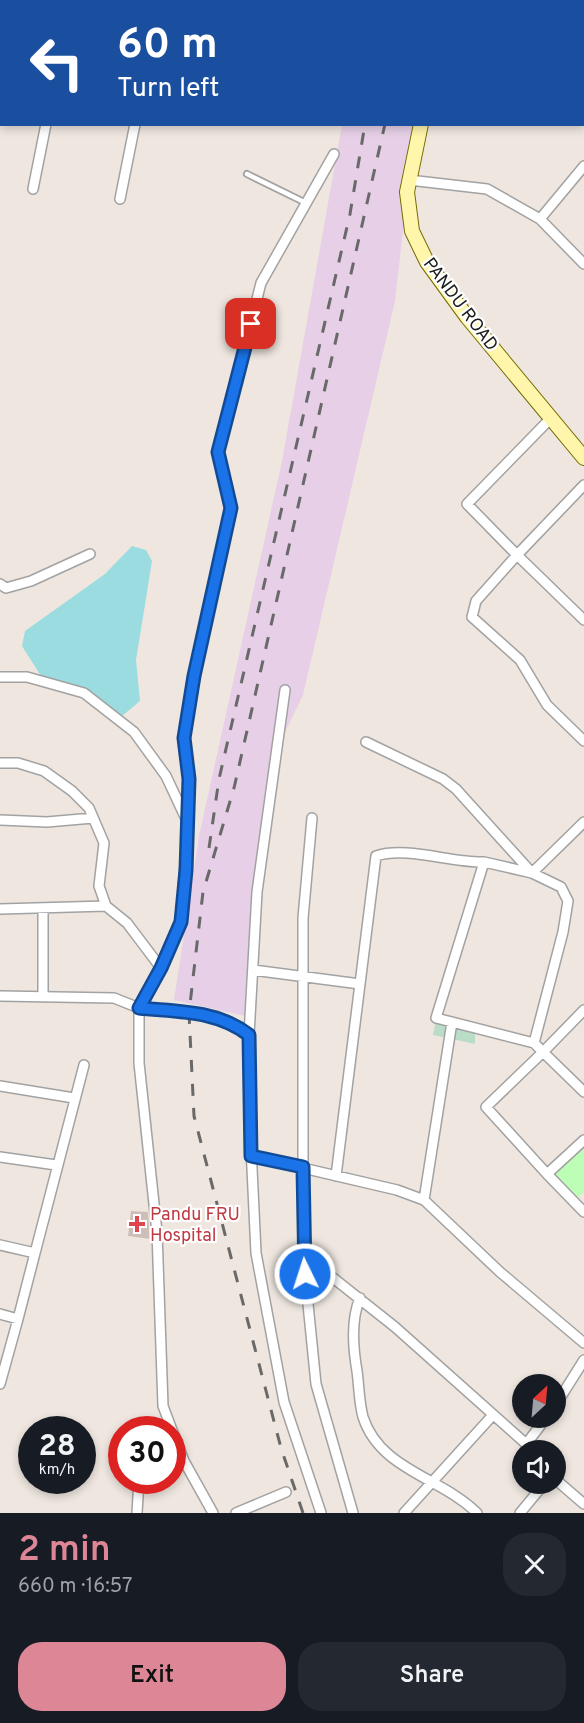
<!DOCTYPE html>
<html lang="en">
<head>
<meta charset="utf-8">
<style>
	:root { --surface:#171b24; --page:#242831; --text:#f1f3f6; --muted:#9ea1a6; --accent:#dd8696 }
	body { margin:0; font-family:Overpass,sans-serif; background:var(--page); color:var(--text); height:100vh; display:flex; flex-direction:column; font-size:22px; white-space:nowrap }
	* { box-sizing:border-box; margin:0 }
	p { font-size:20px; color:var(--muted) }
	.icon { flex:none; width:33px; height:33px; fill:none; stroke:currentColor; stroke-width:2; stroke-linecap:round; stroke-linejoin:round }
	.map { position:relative; height:1513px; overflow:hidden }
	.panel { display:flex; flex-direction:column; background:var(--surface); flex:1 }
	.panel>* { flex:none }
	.guide { position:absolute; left:0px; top:0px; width:585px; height:126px; box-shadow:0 3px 9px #0003; background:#1a4fa0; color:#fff; overflow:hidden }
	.needle { width:39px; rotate:26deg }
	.buttons { position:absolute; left:512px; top:1374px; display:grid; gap:12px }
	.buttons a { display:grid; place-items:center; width:54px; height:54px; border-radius:50%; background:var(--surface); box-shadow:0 3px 9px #0003; font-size:30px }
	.speed { position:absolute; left:18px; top:1416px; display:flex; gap:12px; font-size:30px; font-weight:700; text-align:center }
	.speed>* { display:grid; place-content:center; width:78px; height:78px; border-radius:50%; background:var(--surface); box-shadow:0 3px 9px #0003; line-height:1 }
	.speed small { font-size:15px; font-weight:400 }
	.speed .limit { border:9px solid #d22; background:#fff; color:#111 }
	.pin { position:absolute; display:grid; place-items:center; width:51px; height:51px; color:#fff; margin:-26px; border-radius:12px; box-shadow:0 3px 9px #0006 }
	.me { position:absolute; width:66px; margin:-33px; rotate:356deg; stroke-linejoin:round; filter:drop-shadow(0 0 4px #0008) }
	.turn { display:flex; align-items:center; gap:21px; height:126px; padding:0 18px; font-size:27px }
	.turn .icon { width:78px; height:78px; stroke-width:2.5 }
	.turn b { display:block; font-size:42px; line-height:51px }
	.round { display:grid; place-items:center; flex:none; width:63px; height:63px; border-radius:24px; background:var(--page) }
	.summary { display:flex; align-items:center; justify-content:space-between; height:102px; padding:0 18px }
	h1 { font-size:36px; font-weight:600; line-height:45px; color:var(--accent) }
	.action { display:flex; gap:12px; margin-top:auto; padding:12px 18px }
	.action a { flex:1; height:69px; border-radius:24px; background:var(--accent); color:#111; font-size:24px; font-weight:600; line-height:69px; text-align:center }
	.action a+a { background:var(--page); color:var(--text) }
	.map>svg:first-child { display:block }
</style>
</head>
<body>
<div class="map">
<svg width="584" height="1513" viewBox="0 0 584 1513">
	<rect width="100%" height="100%" fill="#eee6df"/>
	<path fill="#e7d0e7" d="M342 125H415L395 301 303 695 275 753 245 1016 174 1000 199 836 282 461Z"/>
	<path fill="#baddc7" d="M436 1020 475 1028V1044L433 1035Z"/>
	<path fill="#bcfeb5" d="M584 1148V1192L577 1198 552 1175Z"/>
	<path fill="#9adce0" d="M132 546 146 550 152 561 136 660 140 701 122 716 84 693 41 676 22 646 25 631 105 574Z"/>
	<path fill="#cdbeb8" d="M131 1211 148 1212 150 1239 128 1236Z"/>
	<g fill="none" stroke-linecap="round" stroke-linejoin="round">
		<defs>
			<path id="lane" d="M247 174 306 203"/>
			<path id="street" d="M89 2 90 0
				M157 2V0
				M0 13H2
				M409 180 487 189 540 219 584 264
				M33 189 46 124
				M120 199 135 124
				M540 219 584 166
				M551 418 467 504 517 555 584 485
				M0 584 6 588 31 581 90 554
				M584 620 517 555 476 601 472 617 520 660 547 705 584 741
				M0 677H27L84 693 134 732 166 776 188 823 181 922 161 968
				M366 742 443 779 456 789 532 873 584 822
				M0 763H18L44 771 72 791 89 808 104 843 99 886 106 906 127 923 161 968 139 1008V1063L157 1232 163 1406 172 1430
				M312 818 303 918V1254L316 1384 353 1513
				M0 820 47 822 93 818
				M188 823 189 779 184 738 194 677 231 508 218 452 261 283 334 154
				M0 909 106 906
				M43 909V996
				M253 970 360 984
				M0 996 114 998 139 1008 216 1016 234 1024 249 1035V1105L256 1253 284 1402 321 1513
				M584 1010 543 1052 584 1092
				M249 1035 257 892 285 690
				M534 1043 563 932 568 901 561 887 532 873 484 862 436 1018 534 1043 543 1052 486 1107 547 1174
				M0 1086 74 1098
				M584 1140 547 1174 584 1212
				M251 1156 397 1190 424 1200 500 1272 584 1343
				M0 1157 56 1165
				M336 1176 376 856C406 846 452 863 484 862
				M424 1200 452 1022
				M0 1245 35 1253 18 1319 0 1314
				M35 1253 84 1065
				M303 1254 395 1327 533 1450
				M360 1298C351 1319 353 1348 357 1371 359 1385 359 1403 363 1417 380 1470 441 1477 477 1513
				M0 1384 18 1319
				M555 1406 584 1360
				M172 1430 184 1461 213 1513
				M527 1443 546 1418
				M555 1479 584 1504
				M137 1513 139 1480
				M236 1513 286 1492
				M404 1513 492 1416
				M520 1513 544 1484"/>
			<path id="secondary" d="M453 2 454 0
				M421 124 407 192 412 231 427 262 467 317 584 458"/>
		</defs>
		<use href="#lane" stroke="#a2a2a2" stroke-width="8"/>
		<use href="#street" stroke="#a2a2a2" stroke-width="12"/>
		<use href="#secondary" stroke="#736c00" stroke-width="16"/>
		<use href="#lane" stroke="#fff" stroke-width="4.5"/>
		<use href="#street" stroke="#fff" stroke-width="9"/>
		<use href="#secondary" stroke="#fff5ab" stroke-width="14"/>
		<path stroke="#696969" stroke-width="3" stroke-dasharray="12 12" stroke-linecap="butt" d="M367 0V2
			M413 2V0
			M209 848 219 779 350 214 365 124
			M303 1513 281 1448 194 1116 189 1013 203 892 234 788 385 124"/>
	</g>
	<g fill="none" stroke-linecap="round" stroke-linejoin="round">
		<defs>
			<path id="route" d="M251 324 218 452 231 508 194 676 184 738 189 779 186 870 181 922 161 968 139 1008C178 1012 217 1010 249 1035L251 1156 303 1167 305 1274"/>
		</defs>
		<use href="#route" stroke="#114b97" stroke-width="15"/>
		<use href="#route" stroke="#1a73e8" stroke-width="10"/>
	</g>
	<path fill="#e0444e" stroke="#fff" stroke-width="2" d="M134 1215h6v6h6v6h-6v6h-6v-6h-6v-6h6z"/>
	<g text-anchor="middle" stroke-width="4.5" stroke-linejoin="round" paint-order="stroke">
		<g font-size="18" fill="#1b1b1b" stroke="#fff">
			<text transform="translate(461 304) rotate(53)" y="6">PANDU ROAD</text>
		</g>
		<g font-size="18" fill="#be3a42" stroke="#fff" text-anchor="start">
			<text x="150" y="1220">Pandu FRU<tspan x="150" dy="21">Hospital</tspan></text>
		</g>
	</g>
</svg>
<div class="buttons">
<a><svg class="needle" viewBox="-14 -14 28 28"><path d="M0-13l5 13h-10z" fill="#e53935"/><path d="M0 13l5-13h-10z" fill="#9ea1a6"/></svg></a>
<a><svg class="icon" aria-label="sound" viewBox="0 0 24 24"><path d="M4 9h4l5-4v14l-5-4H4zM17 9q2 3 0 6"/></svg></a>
</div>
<div class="speed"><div>28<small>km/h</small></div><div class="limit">30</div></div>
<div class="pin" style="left:251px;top:324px;background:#d93025"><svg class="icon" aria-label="arrive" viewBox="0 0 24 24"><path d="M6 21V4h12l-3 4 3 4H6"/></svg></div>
<svg class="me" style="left:305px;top:1274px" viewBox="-20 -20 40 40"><circle r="17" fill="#1a73e8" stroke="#fff" stroke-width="3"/><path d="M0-11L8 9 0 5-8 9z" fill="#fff"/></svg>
<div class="guide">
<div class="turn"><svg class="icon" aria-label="left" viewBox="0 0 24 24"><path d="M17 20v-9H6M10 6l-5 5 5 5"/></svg><div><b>60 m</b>Turn left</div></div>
</div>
</div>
<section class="panel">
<div class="summary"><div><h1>2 min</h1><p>660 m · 16:57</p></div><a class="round"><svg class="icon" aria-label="close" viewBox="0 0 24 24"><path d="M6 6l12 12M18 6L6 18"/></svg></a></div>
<div class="action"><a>Exit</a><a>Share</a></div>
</section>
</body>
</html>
